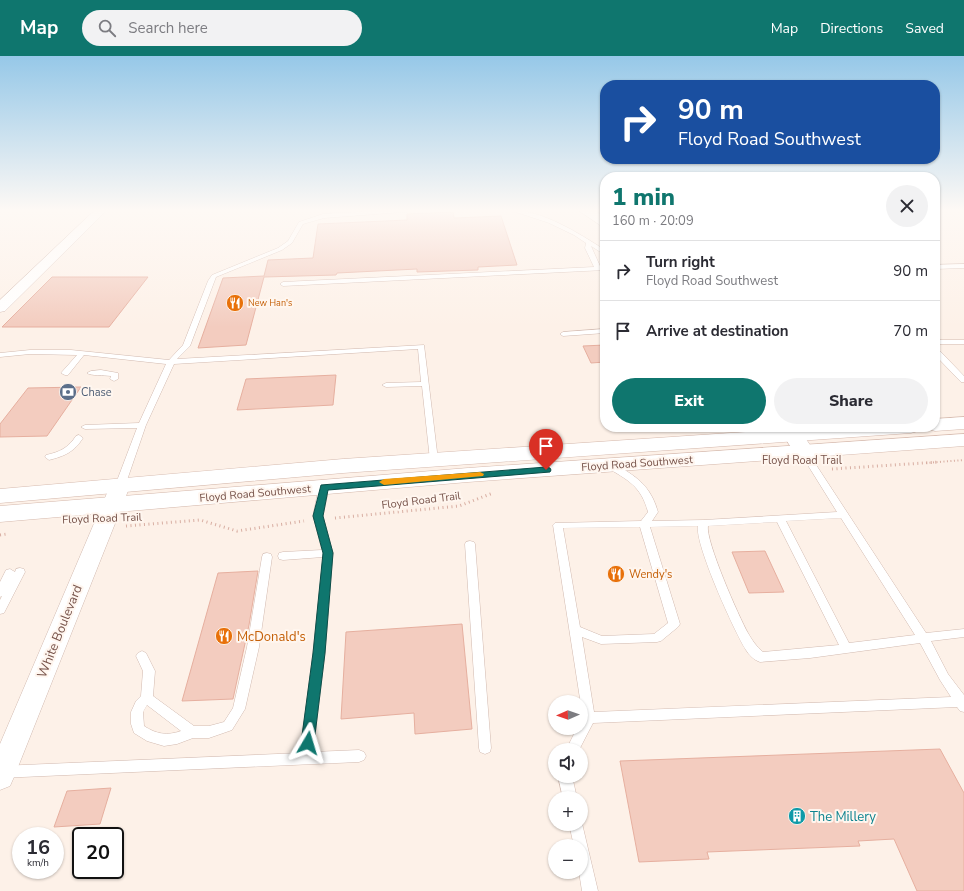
<!DOCTYPE html>
<html lang="en">
<head>
<meta charset="utf-8">
<style>
	:root { --surface:#fff; --page:#f2f2f3; --text:#2b2b33; --muted:#7c7c81; --line:#e1e1e2; --accent:#0f766e }
	body { margin:0; font-family:"Nunito Sans",sans-serif; background:var(--page); color:var(--text); height:100vh; display:flex; flex-direction:column; font-size:15px; white-space:nowrap }
	* { box-sizing:border-box; margin:0 }
	p { font-size:13px; color:var(--muted) }
	.icon { flex:none; width:22px; height:22px; fill:none; stroke:currentColor; stroke-width:2; stroke-linecap:round; stroke-linejoin:round }
	.map { position:relative; flex:1; overflow:hidden }
	.panel { position:absolute; left:600px; top:116px; width:340px; height:260px; display:flex; flex-direction:column; background:var(--surface); border-radius:16px; box-shadow:0 1px 3px #0004 }
	.panel>* { flex:none }
	.guide { position:absolute; left:600px; top:24px; width:340px; height:84px; border-radius:16px; box-shadow:0 1px 3px #0004; background:#1a4fa0; color:#fff; overflow:hidden }
	.needle { width:26px; rotate:268deg }
	.fabs { position:absolute; left:548px; top:639px; display:grid; gap:8px }
	.fabs a { display:grid; place-items:center; width:40px; height:40px; border-radius:50%; background:var(--surface); box-shadow:0 1px 3px #0004; font-size:20px }
	.speed { position:absolute; left:12px; top:771px; display:flex; gap:8px; font-size:20px; font-weight:700; text-align:center }
	.speed>* { display:grid; place-content:center; width:52px; height:52px; border-radius:50%; background:var(--surface); box-shadow:0 1px 3px #0004; line-height:1 }
	.speed small { font-size:10px; font-weight:400 }
	.speed .limit { border:2px solid #111; border-radius:6px; background:#fff; color:#111 }
	.pin { position:absolute; display:grid; place-items:center; width:34px; height:34px; color:#fff; margin:-41px -17px; border-radius:50% 50% 50% 0; rotate:-45deg; box-shadow:0 0 4px #0007 }
	.pin .icon { rotate:45deg }
	.me { position:absolute; width:44px; margin:-22px; rotate:7deg; stroke-linejoin:round; filter:drop-shadow(0 0 3px #0008) }
	.turn { display:flex; align-items:center; gap:14px; height:84px; padding:0 12px; font-size:18px }
	.turn .icon { width:52px; height:52px; stroke-width:2.5 }
	.turn b { display:block; font-size:28px; line-height:34px }
	.round { display:grid; place-items:center; flex:none; width:42px; height:42px; border-radius:21px; background:var(--page) }
	.summary { display:flex; align-items:center; justify-content:space-between; height:68px; padding:0 12px }
	h1 { font-size:24px; font-weight:800; line-height:30px; color:var(--accent) }
	.button { display:flex; gap:8px; margin-top:auto; padding:8px 12px }
	.button a { flex:1; height:46px; border-radius:24px; background:var(--accent); color:#fff; font-size:16px; font-weight:800; line-height:46px; text-align:center }
	.button a+a { background:var(--page); color:var(--text) }
	ul { padding:0; list-style:none }
	li { display:flex; align-items:center; gap:12px; height:60px; padding:0 12px; border-top:1px solid var(--line) }
	li div { flex:1 }
	li b { display:block; font-size:15px }
	li em { font-style:normal }
	header { display:flex; align-items:center; gap:24px; box-sizing:border-box; height:56px; padding:0 20px; background:var(--accent); color:#fff }
	header strong { font-size:19px }
	nav { display:flex; gap:22px; margin-inline-start:auto; font-size:14px }
	.search { width:280px; height:36px; background:var(--page); display:flex; align-items:center; gap:10px; box-sizing:border-box; padding:0 14px; border-radius:22px; color:var(--muted); font-size:15px }
	.map>svg:first-child { display:block }
</style>
</head>
<body>
<header>
<strong>Map</strong>
<div class="search"><svg class="icon" aria-label="search" viewBox="0 0 24 24"><circle cx="10" cy="10" r="6"/><path d="M15 15l6 6"/></svg>Search here</div>
<nav><a>Map</a><a>Directions</a><a>Saved</a></nav>
</header>
<div class="map">
<svg width="964" height="835" viewBox="0 0 964 835">
	<rect width="100%" height="100%" fill="#fdf1e8"/>
	<path fill="#f3ccbf" stroke="#e6af9f" d="M453 156 454 162 501 160 517 209 478 211V214L417 216V213L337 217 336 219 264 221 246 289 198 292 223 222 264 220 268 204 313 202 318 168 407 164V158Z
		M52 221H148L109 271H2Z
		M605 289V306L591 307 583 290Z
		M336 319 333 349 237 354 246 323Z
		M81 331 47 380 0 381V368L28 332Z
		M765 495 784 536 749 537 732 496Z
		M258 515 249 569 233 643 182 645 218 517Z
		M462 568 472 673 415 678 414 657 341 663 346 576Z
		M940 693 964 737V835H917L894 783 858 785 860 790 707 796 709 803 639 806 620 705Z
		M111 732 100 768 54 771 67 735Z"/>
	<g fill="none" stroke-linecap="round" stroke-linejoin="round">
		<defs>
			<path id="service" d="M392 154H429L324 162 303 168 292 187 282 194 216 221 190 290 177 303 424 289 438 404 437 406H431L430 404 422 330 386 331 382 329 386 327 421 326 418 293 174 308 146 369 125 430 120 433 115 430 137 372 85 373 81 371 85 369 139 367 166 308 84 299 68 319H65L61 317 77 299 30 298 0 301V297L30 294H71L169 304 183 289 208 225 212 219 278 192 288 185 299 166 323 158Z
				M510 154C543 154 578 177 605 194V199L591 190 600 210H605V214L283 230 280 228 283 226 594 211 585 192 586 187 574 179 549 167Z
				M964 208V212L935 213V209Z
				M605 273V277L563 280 560 278 563 276Z
				M935 284H964V288H935Z
				M935 293H938L964 320V326H961L935 299Z
				M101 314 118 317V323L114 325 110 323 111 320C104 319 91 320 87 317L91 315Z
				M79 379 83 382C74 396 65 400 49 404L45 401 46 399C60 396 68 392 76 380Z
				M803 392 807 395 926 577 964 573V581L931 585 948 618 964 639V656L960 655 957 651 593 667 579 694H566L577 672H581V665L583 662 553 469 555 467 641 465 648 456C641 430 628 424 606 411L605 409 609 406C614 408 619 411 623 413 642 424 652 435 658 456L652 465 704 464 837 456 799 395ZM841 462 915 579 849 587 786 465ZM777 466 839 589 763 596C756 590 752 584 748 577 739 561 705 484 708 470ZM698 470C694 487 735 577 746 594 749 599 754 604 760 606L810 602 920 587 940 624 951 641 594 656 582 581 601 588 657 586 661 585 678 571 680 568 650 471ZM640 471 668 567 654 578 602 580 580 571 563 472Z
				M324 428 329 431 323 460 333 497 325 597 313 696 359 694 364 696 366 700 364 704 359 706 0 722V710L300 697 313 597 323 501 283 504 279 503 278 500 279 497 283 496 322 494 313 460 319 431Z
				M470 485 474 486 475 488 491 692 490 696 485 698 480 696 479 692 465 488 466 486Z
				M267 497 271 498 272 501 259 591 245 653 232 674 209 682H193L177 688 164 690 147 685 134 677 131 668V656L136 645 141 640 143 615 136 600 138 597 142 595 146 597 155 615 153 640 194 670H209L224 666 233 652 247 591 262 501 263 498ZM147 649 181 675C167 680 156 678 144 670L143 656Z
				M20 512 24 513 25 516 4 557 0 558V544L2 540 0 541V526L6 514 10 513 15 516 16 513Z
				M558 720H572L577 742H563Z
				M581 763 598 835H582L579 816H581V790H574L569 768H581Z"/>
			<path id="minor" d="M95 154H107L5 255 0 256V244Z
				M120 424 127 426 130 430 14 721 10 730 0 734V688L110 430 113 426Z"/>
			<path id="tertiary" d="M578 154H594L605 161V170L600 169Z
				M778 371H798L814 395 810 399 803 401 796 399Z"/>
			<path id="secondary" d="M964 361V373L935 375 928 373 926 371H935V363Z
				M821 371H921L918 375 911 377 343 417 0 447V433L343 403Z
				M964 378V390L468 426 0 466V450L468 412Z"/>
		</defs>
		<use href="#service" stroke="#d2bab0" stroke-width="1"/>
		<use href="#minor" stroke="#d2bab0" stroke-width="1"/>
		<use href="#tertiary" stroke="#d2bab0" stroke-width="1"/>
		<use href="#secondary" stroke="#d5b9ad" stroke-width="1"/>
		<path stroke="#d8aea2" stroke-width="2" stroke-dasharray="1 2.5" stroke-linecap="butt" d="M926 407 964 404"/>
		<path stroke="#d8aea2" stroke-width="3" stroke-dasharray="1 3.5" stroke-linecap="butt" d="M832 413 939 406
			M335 462 459 450 493 437
			M126 470 200 464 237 475 304 465
			M0 479 7 478"/>
		<use href="#service" fill="#fff" fill-rule="evenodd"/>
		<use href="#minor" fill="#fff" fill-rule="evenodd"/>
		<use href="#tertiary" fill="#fff" fill-rule="evenodd"/>
		<use href="#secondary" fill="#fff" fill-rule="evenodd"/>
	</g>
	<linearGradient id="sky" x2="0" y2="1"><stop stop-color="#96c8e8"/><stop offset="0.57" stop-color="#fef9f5"/><stop offset="1" stop-color="#fef9f5" stop-opacity="0"/></linearGradient>
	<rect width="964" height="271" fill="url(#sky)"/>
	<path fill="#0f766e" stroke="#0a4d48" d="M546 411 550 412 551 414 550 416 328 434 323 460 333 497 325 597 314 687 312 691 308 693 303 691 301 687 313 597 323 497 313 460 321 429Z"/>
	<path fill="#f59e0b" d="M480 416 484 418 483 420 384 429 379 426 384 423Z"/>
	<defs>
		<symbol id="restaurant-disc" viewBox="-11 -11 22 22"><circle r="9.5" fill="#e8710a" stroke="#fff6ef"/><path d="M-5-6h1v4h1v-4h1v4h1v-4h1v5L-1.5 .5V6h-2V.5L-5-1ZM5-6V6H3V1.5H1.5Q1.5-4 5-6Z" fill="#fff"/></symbol>
		<symbol id="bank-disc" viewBox="-11 -11 22 22"><circle r="9.5" fill="#5c6f8a" stroke="#fff6ef"/><path d="M-6-4H6V4H-6ZM0-2.3a2.3 2.3 0 1 0 0 4.6a2.3 2.3 0 1 0 0-4.6Z" fill="#fff"/></symbol>
		<symbol id="building-disc" viewBox="-11 -11 22 22"><circle r="9.5" fill="#0f9aa8" stroke="#fff6ef"/><path d="M-4-6H4V6H1V3H-1V6H-4ZM-2.5-4.3h1.7v1.8h-1.7ZM.8-4.3h1.7v1.8H.8ZM-2.5-1h1.7V.8h-1.7ZM.8-1h1.7V.8H.8Z" fill="#fff"/></symbol>
	</defs>
	<g fill-rule="evenodd">
		<use href="#restaurant-disc" x="225" y="237" width="20" height="20"/>
		<use href="#bank-disc" x="58" y="326" width="20" height="20"/>
		<use href="#restaurant-disc" x="606" y="508" width="20" height="20"/>
		<use href="#restaurant-disc" x="214" y="570" width="20" height="20"/>
		<use href="#building-disc" x="787" y="750" width="20" height="20"/>
	</g>
	<g text-anchor="middle" stroke-width="4" stroke-linejoin="round" paint-order="stroke">
		<g font-size="9" fill="#c56008" stroke="#fff6ef" text-anchor="start">
			<text x="248" y="250">New Han's</text>
		</g>
		<g font-size="11" fill="#4e5e75" stroke="#fff6ef" text-anchor="start">
			<text x="81" y="340">Chase</text>
		</g>
		<g font-size="11" fill="#78544b" stroke="#fff6ef">
			<text x="802" y="408">Floyd Road Trail</text>
			<text transform="translate(637 407) rotate(-4)" y="4">Floyd Road Southwest</text>
			<text transform="translate(255 437) rotate(-5)" y="4">Floyd Road Southwest</text>
			<text transform="translate(421 444) rotate(-7)" y="4">Floyd Road Trail</text>
			<text transform="translate(102 462) rotate(-2)" y="4">Floyd Road Trail</text>
		</g>
		<g font-size="11" fill="#c56008" stroke="#fff6ef" text-anchor="start">
			<text x="629" y="522">Wendy's</text>
		</g>
		<g font-size="13" fill="#78544b" stroke="#fff6ef">
			<text transform="translate(59 575) rotate(-68)" y="5">White Boulevard</text>
		</g>
		<g font-size="13" fill="#c56008" stroke="#fff6ef" text-anchor="start">
			<text x="237" y="585">McDonald's</text>
		</g>
		<g font-size="13" fill="#0d838f" stroke="#fff6ef" text-anchor="start">
			<text x="810" y="765">The Millery</text>
		</g>
	</g>
</svg>
<div class="fabs">
<a><svg class="needle" viewBox="-14 -14 28 28"><path d="M0-13l5 13h-10z" fill="#e53935"/><path d="M0 13l5-13h-10z" fill="#7c7c81"/></svg></a>
<a><svg class="icon" aria-label="sound" viewBox="0 0 24 24"><path d="M4 9h4l5-4v14l-5-4H4zM17 9q2 3 0 6"/></svg></a>
<a>+</a>
<a>−</a>
</div>
<div class="speed"><div>16<small>km/h</small></div><div class="limit">20</div></div>
<div class="pin" style="left:546px;top:414px;background:#d93025"><svg class="icon" aria-label="arrive" viewBox="0 0 24 24"><path d="M6 21V4h12l-3 4 3 4H6"/></svg></div>
<svg class="me" style="left:308px;top:687px" viewBox="-20 -20 40 40"><path d="M0-17L14 15 0 8-14 15z" fill="#0f766e" stroke="#fff" stroke-width="4"/></svg>
<div class="guide">
<div class="turn"><svg class="icon" aria-label="right" viewBox="0 0 24 24"><path d="M7 20v-9h11M14 6l5 5-5 5"/></svg><div><b>90 m</b>Floyd Road Southwest</div></div>
</div>
<section class="panel">
<div class="summary"><div><h1>1 min</h1><p>160 m · 20:09</p></div><a class="round"><svg class="icon" aria-label="close" viewBox="0 0 24 24"><path d="M6 6l12 12M18 6L6 18"/></svg></a></div>
<ul>
<li><svg class="icon" aria-label="right" viewBox="0 0 24 24"><path d="M7 20v-9h11M14 6l5 5-5 5"/></svg><div><b>Turn right</b><p>Floyd Road Southwest</p></div><em>90 m</em></li>
<li><svg class="icon" aria-label="arrive" viewBox="0 0 24 24"><path d="M6 21V4h12l-3 4 3 4H6"/></svg><div><b>Arrive at destination</b></div><em>70 m</em></li>
</ul>
<div class="button"><a>Exit</a><a>Share</a></div>
</section>
</div>
</body>
</html>
